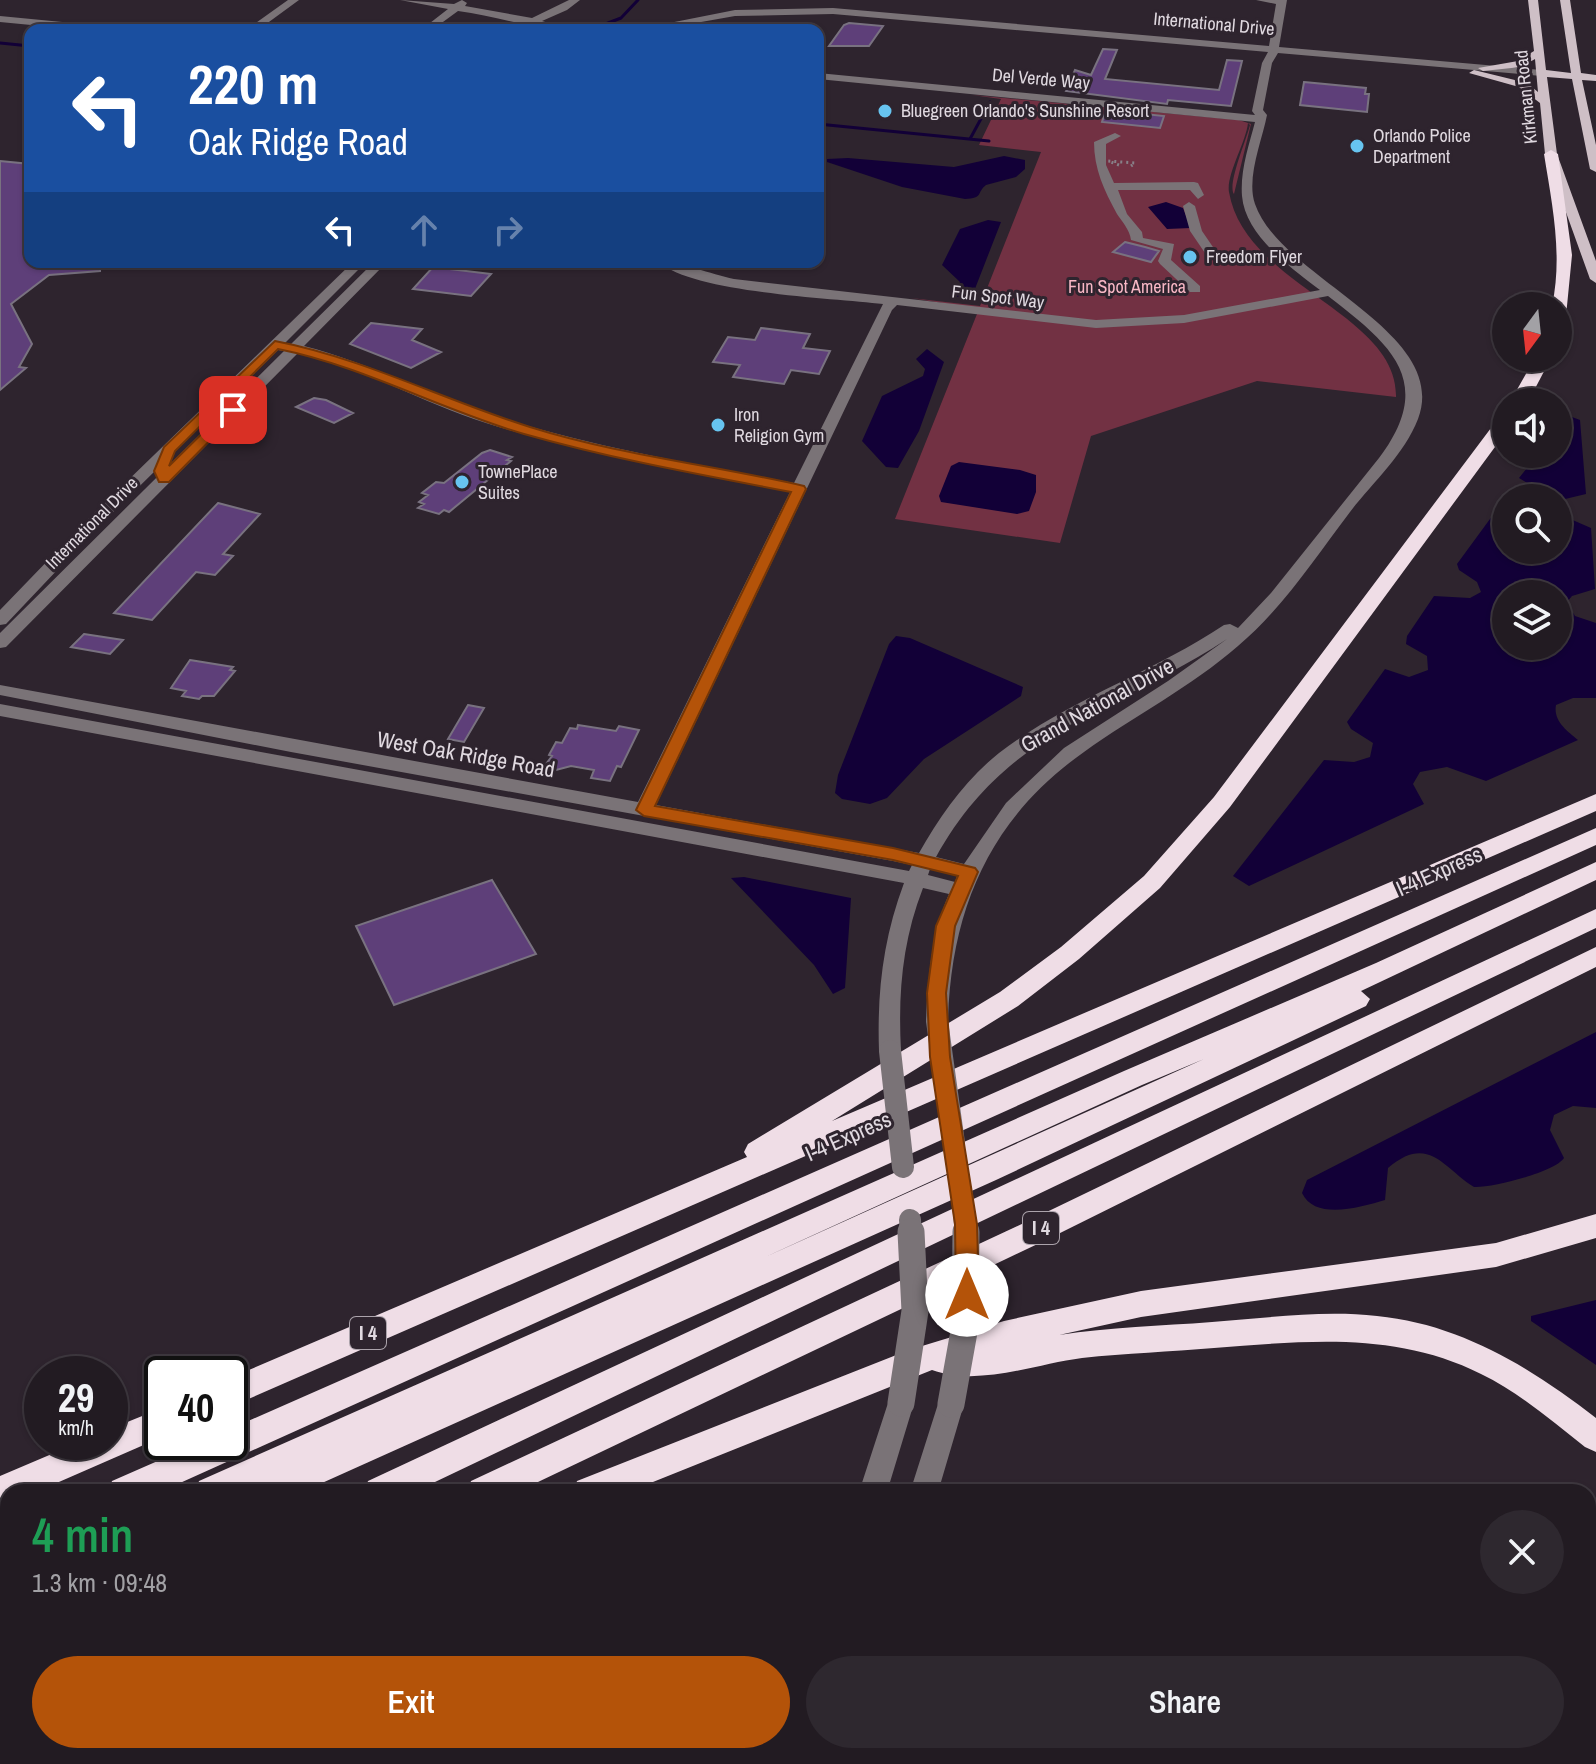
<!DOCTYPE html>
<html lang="en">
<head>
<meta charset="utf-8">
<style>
	:root { --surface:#221b22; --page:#2e282f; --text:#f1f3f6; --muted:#a2a1a5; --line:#3f3940; --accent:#b45309 }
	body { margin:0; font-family:"Archivo Narrow",sans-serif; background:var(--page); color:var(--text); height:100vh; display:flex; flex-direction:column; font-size:30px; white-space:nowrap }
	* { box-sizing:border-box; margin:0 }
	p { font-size:26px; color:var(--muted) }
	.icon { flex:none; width:44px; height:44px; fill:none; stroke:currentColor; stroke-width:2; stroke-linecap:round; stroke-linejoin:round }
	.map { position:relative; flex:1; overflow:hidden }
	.drawer { position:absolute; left:0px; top:1484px; width:1596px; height:280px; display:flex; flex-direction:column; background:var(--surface); border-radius:24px 24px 0 0; box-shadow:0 2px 6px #0004,0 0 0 2px var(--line) }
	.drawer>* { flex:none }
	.top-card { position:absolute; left:24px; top:24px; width:800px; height:244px; border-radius:16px; box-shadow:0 2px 6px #0004,0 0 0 2px var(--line); background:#1a4fa0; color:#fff; overflow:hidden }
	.needle { width:52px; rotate:195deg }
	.controls { position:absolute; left:1492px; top:292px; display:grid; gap:16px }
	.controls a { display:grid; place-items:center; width:80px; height:80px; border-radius:50%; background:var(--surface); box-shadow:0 2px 6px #0004,0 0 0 2px var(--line); font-size:40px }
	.speed { position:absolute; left:24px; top:1356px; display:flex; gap:16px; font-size:40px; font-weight:700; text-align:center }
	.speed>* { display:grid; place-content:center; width:104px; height:104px; border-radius:50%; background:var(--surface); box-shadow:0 2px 6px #0004,0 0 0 2px var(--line); line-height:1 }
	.speed small { font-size:20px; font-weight:400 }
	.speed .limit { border:4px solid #111; border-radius:12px; background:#fff; color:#111 }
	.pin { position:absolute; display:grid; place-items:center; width:68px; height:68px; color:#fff; margin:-34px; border-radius:16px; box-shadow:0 4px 12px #0006 }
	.me { position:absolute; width:88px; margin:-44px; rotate:0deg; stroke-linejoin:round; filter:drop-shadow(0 0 6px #0008) }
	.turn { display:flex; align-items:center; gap:28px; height:168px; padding:0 32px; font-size:36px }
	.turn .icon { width:104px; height:104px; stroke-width:2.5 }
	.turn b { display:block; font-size:56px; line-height:68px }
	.lanes { display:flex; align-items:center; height:76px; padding:0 32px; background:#0003; justify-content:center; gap:40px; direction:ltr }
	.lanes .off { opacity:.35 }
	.round { display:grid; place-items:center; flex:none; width:84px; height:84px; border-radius:42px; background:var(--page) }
	.headline { display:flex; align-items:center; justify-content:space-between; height:136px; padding:0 32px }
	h1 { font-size:48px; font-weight:600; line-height:60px; color:#1e9e55 }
	.cta { display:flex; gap:16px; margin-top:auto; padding:16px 32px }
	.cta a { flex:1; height:92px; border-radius:48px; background:var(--accent); color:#fff; font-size:32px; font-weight:600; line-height:92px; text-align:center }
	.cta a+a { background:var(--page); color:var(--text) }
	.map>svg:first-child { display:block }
</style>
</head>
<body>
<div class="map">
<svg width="1596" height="1764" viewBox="0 0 1596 1764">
	<rect width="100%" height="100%" fill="#2e242e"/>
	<path fill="#723143" d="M972 95 1239 120 1251 124 1234 194C1227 185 1246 141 1250 125L1248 123C1246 142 1226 175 1229 192 1245 286 1398 313 1396 397L1257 381 1091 436 1060 543 895 519 979 309 911 298 980 306 1041 152 979 145 1001 99Z"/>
	<path fill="#120037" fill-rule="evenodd" d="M1004 156 1025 160V169L1016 177 986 185C976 193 984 198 965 199L902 187 827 162V159L848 158 954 167Z
		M1166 202 1183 208 1191 228 1167 229 1148 207Z
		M988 220 1001 222 971 299 954 296 960 282 942 265 960 229Z
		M927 349 944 362 919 431 898 468 886 467 862 441 882 396 923 376 925 369 916 359Z
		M1572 417 1580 420 1586 494 1561 500 1558 506V498H1541L1537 489 1519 478 1538 454H1558C1558 439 1554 422 1572 417Z
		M959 462 1020 470 1036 475V492L1029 511 1017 514 941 502 939 496 951 466Z
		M1506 503V550H1558V507L1568 518 1591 528 1595 589 1572 596 1567 602 1575 616 1596 623V698H1573L1556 705C1553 721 1567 731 1578 740L1486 781 1447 767 1420 772 1413 784 1424 804 1249 886 1233 876 1324 760 1354 762 1370 757 1373 743 1351 729 1347 722 1385 669 1409 677 1428 670 1427 656 1406 644 1407 636 1434 596 1470 598 1481 592 1477 582 1459 570 1457 564 1501 504ZM1506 594H1558V646H1506Z
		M896 636 910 638 1023 687 1021 696 924 759 887 798 870 804 842 799 835 793 838 775 889 644Z
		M744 877 851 898 845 988 833 994 814 965 731 878Z
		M1596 1032V1108L1573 1106 1554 1115 1550 1130 1564 1158C1555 1172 1492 1188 1474 1187 1444 1169 1429 1133 1388 1168L1385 1200C1361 1207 1315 1221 1302 1193L1307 1180Z
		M1596 1300V1365L1531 1321V1316Z
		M413 1756H599L593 1764H419Z"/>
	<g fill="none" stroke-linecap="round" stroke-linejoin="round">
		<path stroke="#120037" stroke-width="3" d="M590 30 621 18 638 0
			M0 43 30 46
			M818 124 989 141
			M970 139 990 102"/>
	</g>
	<path fill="#5e3f79" stroke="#797280" stroke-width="2" d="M849 23 883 26 869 46H829L844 25Z
		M1103 49 1117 50 1105 79 1219 90 1227 60 1242 61 1231 106 1168 100 1167 104 1066 91 1075 70 1091 75Z
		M1304 82 1366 88 1365 94H1369L1367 112 1300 105Z
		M1106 110 1164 116 1160 128 1102 122Z
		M0 161 30 164V262H100V271L49 275 11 304 32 344 19 367 26 368 0 390Z
		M1125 242 1145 247 1159 251 1151 262 1113 252Z
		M433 267 491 274 471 296 413 289Z
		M371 323 422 329 412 340 441 352 411 368 350 344Z
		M761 328 810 334 803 348 830 351 819 374 791 370 784 384 733 377 740 365 713 362 728 337 755 340Z
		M314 398 326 400 353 413 334 423 296 407Z
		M490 450 512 457 507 460 511 461 449 512 444 510 439 514 418 508 424 504 419 502 428 495 422 493 436 482 444 483 482 453Z
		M218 503 260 514 223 554 233 556 215 575 196 572 152 620 114 613Z
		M84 634 123 640 110 654 71 647Z
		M190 660 233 667 230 670 235 671 214 696H202L199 699 182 696 186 691 171 688Z
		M468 705 484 708 464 742 448 739Z
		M578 725 616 731 619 726 639 730 621 767 617 766 610 781 591 778 594 770 571 766 556 770 543 768 552 756 549 755 556 742 562 743 570 728 577 729Z
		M492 880 536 954 394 1005 356 926Z"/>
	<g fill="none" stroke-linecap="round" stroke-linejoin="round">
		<path fill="#7a7377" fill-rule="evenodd" d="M288 0H299L258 30H246Z
			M400 0 454 4 462 0 467 3 465 6 532 18 569 0H580L567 10 542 21 572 30C534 30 496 16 458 11L432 30H421L448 9Z
			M1256 0H1287L1279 47 1542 70 1547 73 1542 76 1278 53 1272 63 1263 110 1267 115C1262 141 1246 178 1255 204 1280 278 1451 331 1418 419 1404 455 1373 482 1350 512 1315 558 1283 608 1238 646 1191 687 1134 716 1084 752 990 818 951 909 948 1021L945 1027H929L926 1021C928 978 931 935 949 894L923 888C902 942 898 994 901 1051L898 1057 890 1059 882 1057 879 1051C877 992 883 939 904 883L0 716V704L909 871 912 865 893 861 291 752 0 695V685L638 802 790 492C688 472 585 454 486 423 422 403 363 367 298 353L6 647 0 648V633L284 351 278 350 97 528 6 624 0 625V610L85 522 353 262H366L285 343 291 344 374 262H387L304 346C370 363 430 395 494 416 592 447 694 464 794 483L883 304C832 298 694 293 659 262 682 262 710 274 734 279L1096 320 1184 315 1320 290C1291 268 1245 235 1242 196 1240 171 1249 145 1255 122L818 79V73L1255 115 1252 111 1262 63 1268 52 833 14 735 16 656 30H634L735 10 833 8 1269 46 1276 4ZM1328 296C1390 344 1437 381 1379 458L1271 593 1238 628 1230 624 1224 625C1152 673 1068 700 999 753 965 780 940 816 919 853L656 805 892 310 897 305 1096 328 1184 323ZM1227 639 1168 681 1064 748 1006 803 964 864 936 857C1008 727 1113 714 1227 639ZM930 869 957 876 955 882 928 875Z
			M0 16 114 27 119 30H83L0 22Z
			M1115 133 1121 136 1106 144V165L1114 183 1194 182 1198 183 1204 195 1198 199 1190 190H1118L1127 214 1142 232 1143 238 1174 244 1171 260 1200 286V292H1190L1160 264 1158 261 1163 249 1131 240C1130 230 1121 220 1117 214 1104 190 1094 169 1094 142Z
			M1189 202 1195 206 1202 231 1215 250 1213 253H1205L1190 231 1183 206Z
			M901 1391 910 1395 914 1403 887 1492H859L888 1403 892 1395Z
			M951 1392 960 1396 964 1404 938 1492H910L938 1404 942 1396Z
			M678 1756H713L716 1764H681Z
			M739 1756H775L778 1764H742Z"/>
		<path fill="#cebfc6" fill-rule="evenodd" d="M1528 0H1538L1546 70 1571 73 1560 0H1570L1581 73 1596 75V81L1582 80 1596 145V172L1590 169 1572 79 1547 77 1557 154 1596 261V283L1590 279 1545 154 1540 103 1519 87 1469 73 1474 70 1527 83 1538 92 1535 59 1521 67 1483 71 1478 68 1518 61 1534 51Z"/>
		<path fill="#efdde6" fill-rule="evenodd" d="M1551 150 1558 154 1572 255 1566 316 1558 321V306H1552C1563 255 1552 204 1544 154Z
			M1535 358H1551L1528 402H1510Z
			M1506 415V432L1230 807 1160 888 1079 959 1018 1006 832 1121 1596 794V811L230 1407V1378L747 1157 744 1152 748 1144 1000 992 1061 947 1144 876 1214 797 1500 416Z
			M1596 828V845L160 1492H108L112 1481 201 1442H230V1429Z
			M1596 862V880L1361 991 1370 999 1366 1006 996 1180 302 1492H195L199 1481 1124 1071 1376 963ZM1204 1059 763 1258 1142 1085Z
			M1596 909V928L414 1492H364L368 1481Z
			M1596 947V967L1046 1240 517 1492H467L471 1481 1026 1222Z
			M1596 1214V1238L1496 1267 1141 1317 1059 1335C1110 1327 1161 1326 1212 1322 1267 1318 1322 1310 1377 1316 1460 1324 1532 1368 1596 1418V1452L1585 1447C1552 1421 1520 1393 1481 1374 1396 1331 1306 1341 1214 1348 1170 1352 1126 1353 1082 1358 1035 1364 979 1387 932 1370L628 1492H573L577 1481 909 1350 1004 1321 1141 1291 1496 1243Z
			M162 1408V1437L36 1492H8V1504L0 1507V1476L80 1442H110V1429Z
			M8 1527V1560L0 1563V1530Z
			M8 1567V1624L0 1627V1570Z
			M8 1643V1679L0 1682V1646Z
			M8 1694V1752L0 1754V1697Z"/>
		<path stroke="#888088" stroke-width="3" stroke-dasharray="2 4" stroke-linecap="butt" d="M1119 165 1108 161 1135 163 1131 166"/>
		<path stroke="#7a7377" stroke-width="22" d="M937 1021 954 1143
			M890 1051 903 1167
			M962 1195 966 1234
			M910 1220 911 1234"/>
		<path stroke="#7a7377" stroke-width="27" d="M901 1403 915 1311 911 1232
			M951 1404 965 1326 966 1232"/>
	</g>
	<path fill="#b45309" stroke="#753606" stroke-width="2" d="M275 341C363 358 444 400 530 427 619 455 713 465 804 486L806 489 655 806 893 848 975 868 978 872 955 926 946 993 950 1057 977 1224 979 1295 975 1302 967 1305 959 1302 956 1295 955 1224 930 1057 927 993 936 926 958 876 893 860 644 816 636 810 791 492C702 475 612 459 524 434 441 410 363 366 278 349L175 451 169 466 229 407H238V412L169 482H159L154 471 164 447Z"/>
	<g fill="#67c4f0" stroke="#2e242e" stroke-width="3">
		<circle cx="885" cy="111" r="8"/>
		<circle cx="1357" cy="146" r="8"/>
		<circle cx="1190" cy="257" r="8"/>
		<circle cx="718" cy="425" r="8"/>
		<circle cx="462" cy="482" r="8"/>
	</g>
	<g text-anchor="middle" stroke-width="6" stroke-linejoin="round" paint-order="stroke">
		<g font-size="18" fill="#e0d9e0" stroke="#2e242e">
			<text transform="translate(1214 24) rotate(5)" y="6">International Drive</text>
			<text transform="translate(1041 79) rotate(5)" y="6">Del Verde Way</text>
			<text transform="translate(1526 97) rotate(-96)" y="6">Kirkman Road</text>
			<text transform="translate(998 297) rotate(7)" y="6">Fun Spot Way</text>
			<text transform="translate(92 523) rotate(-45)" y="6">International Drive</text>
		</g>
		<g font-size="18" fill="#e0d9e0" stroke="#2e242e" text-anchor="start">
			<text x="901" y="117">Bluegreen Orlando's Sunshine Resort</text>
			<text x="1373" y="142">Orlando Police<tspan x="1373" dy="21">Department</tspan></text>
			<text x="1206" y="263">Freedom Flyer</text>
			<text x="734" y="421">Iron<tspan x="734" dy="21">Religion Gym</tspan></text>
			<text x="478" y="478">TownePlace<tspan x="478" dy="21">Suites</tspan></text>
		</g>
		<g font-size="18" fill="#f8b7c5" stroke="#2e242e">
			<text x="1127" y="293">Fun Spot America</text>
		</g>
		<g fill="#2e242e" stroke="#aba3ab" stroke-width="2">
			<rect x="1023" y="1212" width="36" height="32" rx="6"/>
			<rect x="350" y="1317" width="36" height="32" rx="6"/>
		</g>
		<g font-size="20" font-weight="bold" fill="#e0d9e0">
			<text x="1041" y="1235">I 4</text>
			<text x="368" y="1340">I 4</text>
		</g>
		<g font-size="22" fill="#e0d9e0" stroke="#2e242e">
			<text transform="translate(1097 705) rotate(-29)" y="8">Grand National Drive</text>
			<text transform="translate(466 754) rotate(10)" y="8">West Oak Ridge Road</text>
			<text transform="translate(1439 871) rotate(-24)" y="8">I-4 Express</text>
			<text transform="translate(848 1136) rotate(-24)" y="8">I-4 Express</text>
		</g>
	</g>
</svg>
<div class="controls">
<a><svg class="needle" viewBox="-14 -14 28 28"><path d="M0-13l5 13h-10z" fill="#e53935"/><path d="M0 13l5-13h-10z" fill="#a2a1a5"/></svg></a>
<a><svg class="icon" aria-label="sound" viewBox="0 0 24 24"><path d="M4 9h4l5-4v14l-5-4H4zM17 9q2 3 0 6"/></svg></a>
<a><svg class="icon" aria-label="search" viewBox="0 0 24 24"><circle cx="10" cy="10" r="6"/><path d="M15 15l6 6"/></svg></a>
<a><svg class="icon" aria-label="layers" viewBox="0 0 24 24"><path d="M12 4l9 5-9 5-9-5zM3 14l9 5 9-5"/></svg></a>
</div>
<div class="speed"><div>29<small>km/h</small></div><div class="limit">40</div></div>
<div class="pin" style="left:233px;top:410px;background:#d93025"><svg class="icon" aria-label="arrive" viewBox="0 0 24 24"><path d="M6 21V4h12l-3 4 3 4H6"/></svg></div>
<svg class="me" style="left:967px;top:1295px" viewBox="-20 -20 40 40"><circle r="19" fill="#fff"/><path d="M0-13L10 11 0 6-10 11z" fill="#b45309"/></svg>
<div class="top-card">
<div class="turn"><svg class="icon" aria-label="left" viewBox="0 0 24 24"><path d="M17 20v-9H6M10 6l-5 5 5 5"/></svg><div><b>220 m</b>Oak Ridge Road</div></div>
<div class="lanes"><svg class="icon" aria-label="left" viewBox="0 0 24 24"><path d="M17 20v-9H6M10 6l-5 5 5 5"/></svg><svg class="icon off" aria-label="ahead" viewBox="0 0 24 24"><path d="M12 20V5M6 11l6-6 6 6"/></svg><svg class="icon off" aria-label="right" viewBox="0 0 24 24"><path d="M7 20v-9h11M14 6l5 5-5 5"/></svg></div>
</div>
<section class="drawer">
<div class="headline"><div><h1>4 min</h1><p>1.3 km · 09:48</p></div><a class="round"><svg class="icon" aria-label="close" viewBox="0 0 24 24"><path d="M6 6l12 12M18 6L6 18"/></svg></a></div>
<div class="cta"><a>Exit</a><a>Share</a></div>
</section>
</div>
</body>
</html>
